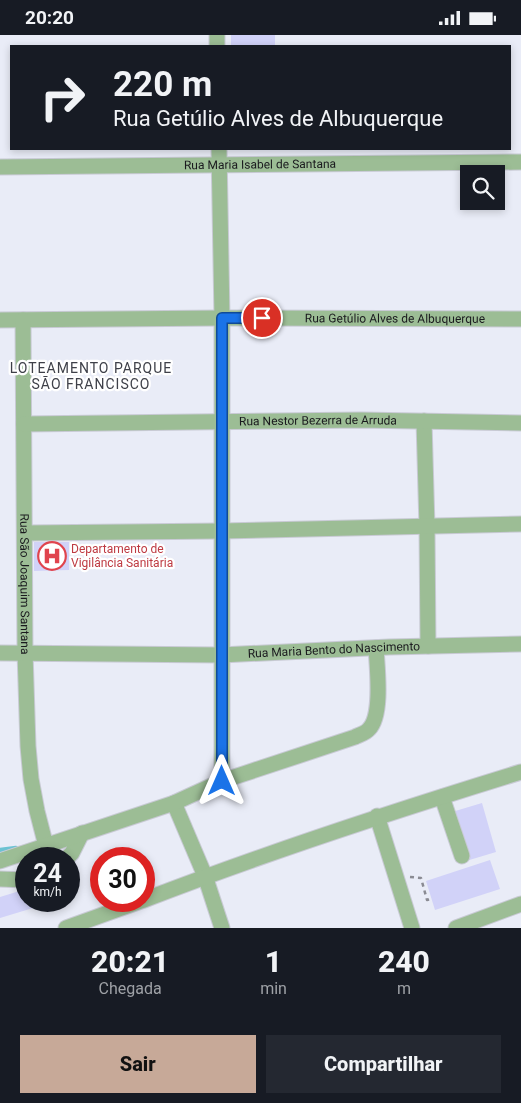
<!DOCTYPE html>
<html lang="pt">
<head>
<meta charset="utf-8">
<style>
	:root { --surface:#171b24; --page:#242831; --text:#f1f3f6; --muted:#9ea1a6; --accent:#c7a998 }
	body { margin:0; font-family:Roboto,sans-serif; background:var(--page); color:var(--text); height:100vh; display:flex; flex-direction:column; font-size:19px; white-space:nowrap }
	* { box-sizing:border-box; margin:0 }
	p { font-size:16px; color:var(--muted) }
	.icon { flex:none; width:28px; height:28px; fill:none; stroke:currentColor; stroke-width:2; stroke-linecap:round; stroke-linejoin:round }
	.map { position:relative; height:893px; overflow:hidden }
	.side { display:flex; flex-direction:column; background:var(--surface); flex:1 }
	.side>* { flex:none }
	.guide { position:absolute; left:10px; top:10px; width:501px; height:105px; border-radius:0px; box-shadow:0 2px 8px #0003; background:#171b24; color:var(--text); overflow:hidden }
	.fabs { position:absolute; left:460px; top:130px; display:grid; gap:10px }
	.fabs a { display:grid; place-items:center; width:45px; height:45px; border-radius:0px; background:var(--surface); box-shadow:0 2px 8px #0003; font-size:25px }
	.speed { position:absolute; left:15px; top:812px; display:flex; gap:10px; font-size:25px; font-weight:700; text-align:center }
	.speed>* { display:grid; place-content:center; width:65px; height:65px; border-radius:50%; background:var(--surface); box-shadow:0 2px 8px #0003; line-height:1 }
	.speed small { font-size:12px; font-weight:400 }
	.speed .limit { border:8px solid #d22; background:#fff; color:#111 }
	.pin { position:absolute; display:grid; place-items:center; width:42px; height:42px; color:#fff; margin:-21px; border:2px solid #fff; border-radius:50%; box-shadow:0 1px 5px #0007 }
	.me { position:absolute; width:55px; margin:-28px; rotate:0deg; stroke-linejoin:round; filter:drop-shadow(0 0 4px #0008) }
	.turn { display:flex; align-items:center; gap:18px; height:105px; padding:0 20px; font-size:22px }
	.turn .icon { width:65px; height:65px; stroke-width:2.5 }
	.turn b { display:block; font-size:35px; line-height:42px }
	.eta { display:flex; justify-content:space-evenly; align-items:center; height:85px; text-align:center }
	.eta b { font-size:30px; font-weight:800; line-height:35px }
	.button { display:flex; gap:10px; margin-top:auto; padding:10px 20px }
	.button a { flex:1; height:58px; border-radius:0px; background:var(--accent); color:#111; font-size:20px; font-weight:800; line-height:58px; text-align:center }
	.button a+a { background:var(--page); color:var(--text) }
	.status { display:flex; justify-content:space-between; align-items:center; height:35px; padding:0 25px; background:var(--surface); direction:ltr }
	.status svg { height:14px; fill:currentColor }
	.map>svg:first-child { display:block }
</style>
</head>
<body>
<div class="status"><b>20:20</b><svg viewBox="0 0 49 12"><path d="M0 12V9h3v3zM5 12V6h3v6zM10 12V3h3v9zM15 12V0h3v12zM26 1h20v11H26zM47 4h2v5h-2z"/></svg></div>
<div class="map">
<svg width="521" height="893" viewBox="0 0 521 893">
	<rect width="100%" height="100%" fill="#e9ecf7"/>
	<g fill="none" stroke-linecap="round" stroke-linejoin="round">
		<path stroke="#6cc2d2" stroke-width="4.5" d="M0 815 16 813"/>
	</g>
	<path fill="#d1d2f8" d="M231 0H275V11H231Z
		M34 507H69V535L34 536Z
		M482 768 496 817 466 826 452 777Z
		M490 825 500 854 435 875 426 846Z
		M26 854V866H31L33 873 0 883V862Z"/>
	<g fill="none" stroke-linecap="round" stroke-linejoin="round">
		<defs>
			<g id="minor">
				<path d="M217 0V11"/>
				<path d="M219 114 222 283V746"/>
				<path id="s1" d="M0 132 521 127"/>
				<path id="s2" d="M0 285 222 283 521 284"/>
				<path id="s3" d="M23 285 25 617 28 711 31 744 37 776 46 811"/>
				<path d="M424 386 427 492 428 611"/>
				<path id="s4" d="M24 389 361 385 521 388"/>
				<path d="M26 498 221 496 521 489"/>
				<path id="s5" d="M0 618 221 620 389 612 521 609"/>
				<path d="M442 762 462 821"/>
				<path d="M174 768 205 841 222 893"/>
				<path d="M377 781 412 893"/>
				<path d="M66 824 72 818 82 798"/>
				<path d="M0 826 174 768 222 746 355 702C359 700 366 698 369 694 383 680 377 632 376 613"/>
				<path d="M0 844 26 845"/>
				<path d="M144 865C268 817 394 776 521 737"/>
				<path d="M66 893 141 866"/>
				<path d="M456 893 521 869"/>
			</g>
		</defs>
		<use href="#minor" stroke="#c8cad4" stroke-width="17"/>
		<path stroke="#8a8b93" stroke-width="2.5" stroke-dasharray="4 4" stroke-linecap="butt" d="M410 842 421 843 427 865 432 864"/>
		<use href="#minor" stroke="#9cbd95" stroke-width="15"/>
	</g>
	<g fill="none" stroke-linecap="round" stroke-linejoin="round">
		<defs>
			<path id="route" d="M222 746V283H262"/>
		</defs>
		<use href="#route" stroke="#114b97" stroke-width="12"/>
		<use href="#route" stroke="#1a73e8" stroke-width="9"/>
	</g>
	<defs>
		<symbol id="hospital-ring" viewBox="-11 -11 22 22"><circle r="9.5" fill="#fff" stroke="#e0444e" stroke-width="1.5"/><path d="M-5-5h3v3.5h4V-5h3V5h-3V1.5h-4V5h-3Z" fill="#e0444e"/></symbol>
	</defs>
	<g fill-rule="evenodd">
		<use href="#hospital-ring" x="36" y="505" width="32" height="32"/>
	</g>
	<g text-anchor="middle" stroke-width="4.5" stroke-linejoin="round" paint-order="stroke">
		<g font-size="12" fill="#1a1a1e" stroke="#fff">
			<text dy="4" stroke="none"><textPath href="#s1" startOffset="260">Rua Maria Isabel de Santana</textPath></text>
			<text dy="4" stroke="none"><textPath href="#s2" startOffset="395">Rua Getúlio Alves de Albuquerque</textPath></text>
			<text dy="4" stroke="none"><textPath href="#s4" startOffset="294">Rua Nestor Bezerra de Arruda</textPath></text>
			<text dy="4" stroke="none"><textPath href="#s3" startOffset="264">Rua São Joaquim Santana</textPath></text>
			<text dy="4" stroke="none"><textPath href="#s5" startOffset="334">Rua Maria Bento do Nascimento</textPath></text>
		</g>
		<g font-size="12" fill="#be3a42" stroke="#fff" text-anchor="start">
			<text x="71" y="518">Departamento de<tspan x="71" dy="14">Vigilância Sanitária</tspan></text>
		</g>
		<g font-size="14" letter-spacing="1" fill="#3e4049" stroke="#fff">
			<text x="91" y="338">LOTEAMENTO PARQUE<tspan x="91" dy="16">SÃO FRANCISCO</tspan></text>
		</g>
	</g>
</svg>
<div class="fabs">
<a><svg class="icon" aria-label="search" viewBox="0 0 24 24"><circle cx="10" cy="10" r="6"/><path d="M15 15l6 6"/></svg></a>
</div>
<div class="speed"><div>24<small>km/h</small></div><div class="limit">30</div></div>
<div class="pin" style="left:262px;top:283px;background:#d93025"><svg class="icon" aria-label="arrive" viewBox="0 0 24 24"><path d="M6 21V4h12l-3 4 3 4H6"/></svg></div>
<svg class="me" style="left:222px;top:746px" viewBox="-20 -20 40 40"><path d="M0-17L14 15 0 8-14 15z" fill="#1a73e8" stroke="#fff" stroke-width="4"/></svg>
<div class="guide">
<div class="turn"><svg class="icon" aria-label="right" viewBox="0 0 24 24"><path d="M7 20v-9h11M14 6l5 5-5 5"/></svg><div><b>220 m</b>Rua Getúlio Alves de Albuquerque</div></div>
</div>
</div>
<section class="side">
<div class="eta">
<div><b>20:21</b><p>Chegada</p></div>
<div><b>1</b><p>min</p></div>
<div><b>240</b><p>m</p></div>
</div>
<div class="button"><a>Sair</a><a>Compartilhar</a></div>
</section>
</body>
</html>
